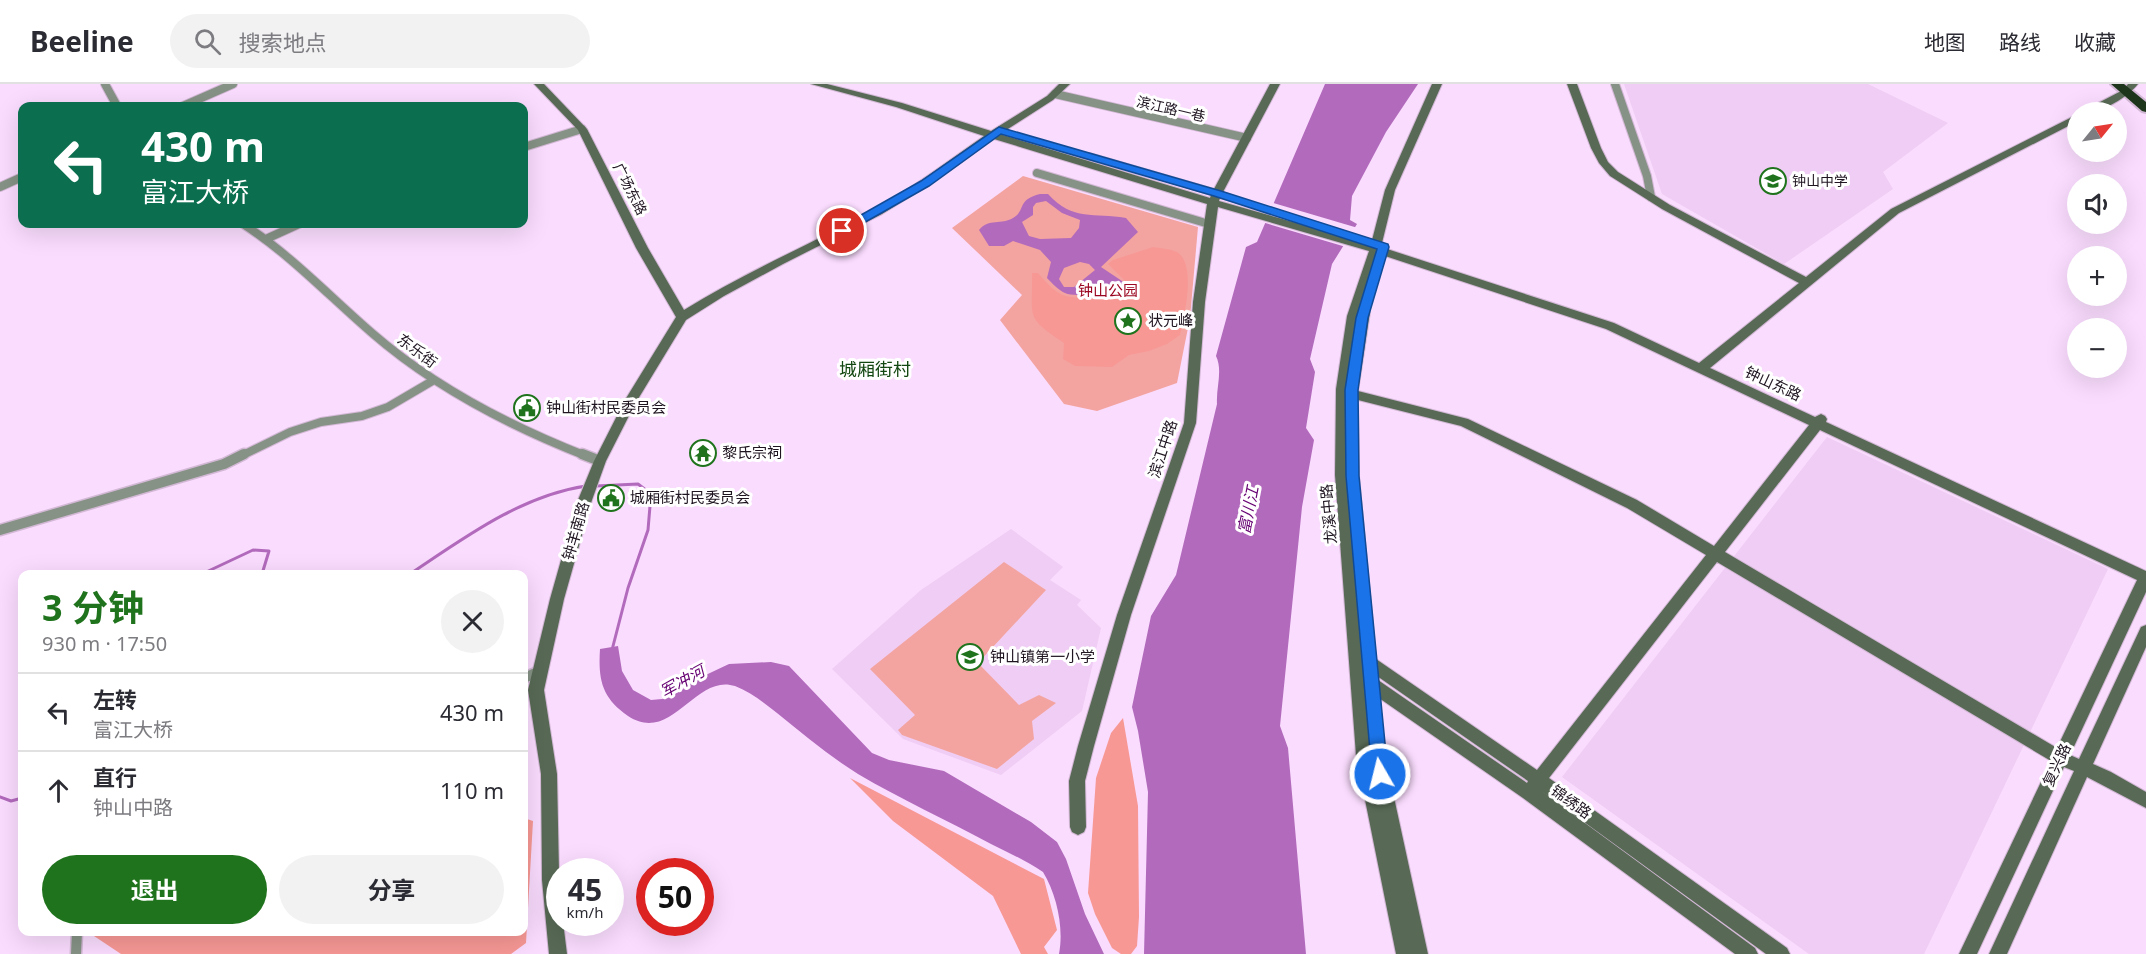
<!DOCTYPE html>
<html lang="zh">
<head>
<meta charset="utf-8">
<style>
	:root { --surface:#fff; --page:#f2f2f3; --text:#2b2b33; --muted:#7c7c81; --line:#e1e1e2; --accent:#20731d }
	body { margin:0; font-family:"Noto Sans","Noto Sans SC",sans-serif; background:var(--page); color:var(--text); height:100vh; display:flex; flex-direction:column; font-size:22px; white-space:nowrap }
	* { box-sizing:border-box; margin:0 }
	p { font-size:20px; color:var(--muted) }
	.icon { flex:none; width:33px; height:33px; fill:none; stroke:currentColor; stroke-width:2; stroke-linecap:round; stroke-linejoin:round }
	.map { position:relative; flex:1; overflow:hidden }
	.sheet { position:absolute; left:18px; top:486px; width:510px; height:366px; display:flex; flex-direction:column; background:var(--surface); border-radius:12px; box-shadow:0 6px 24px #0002 }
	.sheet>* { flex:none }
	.guide { position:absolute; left:18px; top:18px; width:510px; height:126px; border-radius:12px; box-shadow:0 6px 24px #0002; background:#0b6e4f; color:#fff; overflow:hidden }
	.needle { width:39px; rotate:60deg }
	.tools { position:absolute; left:2067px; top:18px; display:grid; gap:12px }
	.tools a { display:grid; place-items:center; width:60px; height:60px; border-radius:50%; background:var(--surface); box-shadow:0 6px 24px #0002; font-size:30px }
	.speed { position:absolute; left:546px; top:774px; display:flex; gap:12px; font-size:30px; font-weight:700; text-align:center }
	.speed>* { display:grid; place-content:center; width:78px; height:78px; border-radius:50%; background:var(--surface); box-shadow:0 6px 24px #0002; line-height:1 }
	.speed small { font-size:15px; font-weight:400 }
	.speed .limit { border:9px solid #d22; background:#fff; color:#111 }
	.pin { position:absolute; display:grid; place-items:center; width:51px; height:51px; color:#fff; margin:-26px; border:3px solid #fff; border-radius:50%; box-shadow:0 2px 6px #0007 }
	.me { position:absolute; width:66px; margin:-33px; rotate:352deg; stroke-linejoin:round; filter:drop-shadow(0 0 4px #0008) }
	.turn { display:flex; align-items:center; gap:21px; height:126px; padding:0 24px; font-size:27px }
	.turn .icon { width:78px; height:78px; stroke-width:2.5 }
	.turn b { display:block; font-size:42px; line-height:51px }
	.round { display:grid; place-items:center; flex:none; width:63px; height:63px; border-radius:32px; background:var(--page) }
	.head { display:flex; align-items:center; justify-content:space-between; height:102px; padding:0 24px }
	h1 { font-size:36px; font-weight:700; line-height:45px; color:var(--accent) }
	.button { display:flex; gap:12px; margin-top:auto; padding:12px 24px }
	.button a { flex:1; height:69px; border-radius:36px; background:var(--accent); color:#fff; font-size:24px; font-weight:700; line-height:69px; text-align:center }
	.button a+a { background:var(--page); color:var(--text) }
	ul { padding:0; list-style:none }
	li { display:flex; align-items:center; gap:18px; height:78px; padding:0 24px; border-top:2px solid var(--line) }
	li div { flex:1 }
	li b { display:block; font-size:22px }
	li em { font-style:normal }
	header { display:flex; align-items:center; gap:36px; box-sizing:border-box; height:84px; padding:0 30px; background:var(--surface); border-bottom:2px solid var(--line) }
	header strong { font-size:28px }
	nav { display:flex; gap:33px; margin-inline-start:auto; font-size:21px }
	.search { width:420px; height:54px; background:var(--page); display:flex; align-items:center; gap:15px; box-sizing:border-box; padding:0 21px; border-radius:33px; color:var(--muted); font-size:22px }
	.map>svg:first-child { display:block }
</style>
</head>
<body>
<header>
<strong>Beeline</strong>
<div class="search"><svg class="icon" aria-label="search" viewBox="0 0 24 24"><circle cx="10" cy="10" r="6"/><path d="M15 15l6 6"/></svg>搜索地点</div>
<nav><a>地图</a><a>路线</a><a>收藏</a></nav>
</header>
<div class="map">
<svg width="2146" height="870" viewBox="0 0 2146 870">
	<rect width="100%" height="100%" fill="#fadcfe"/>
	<path fill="#f0cdf4" d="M1624 0H1868L1948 39 1883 88 1893 105 1784 180 1662 110Z
		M1827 353 2108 485 1924 870H1809L1562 693Z
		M1011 445 1063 483 1050 496 1081 516 1077 521 1101 544 1082 627 1001 691 903 655 832 585 921 506Z"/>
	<path fill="#f3a4a0" d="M1023 92 1198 143 1190 234 1177 299 1097 327 1064 320 1000 236 1022 211 952 144Z
		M1004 478 1046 506 978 579 1019 621 1039 611 1056 619 1032 637 1034 655 997 685 902 651 898 646 915 631 870 585Z"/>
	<path fill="#f79895" d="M1153 163C1160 164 1170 165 1177 168 1197 180 1184 233 1180 251L1167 260 1149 267 1129 271 1112 283 1075 282 1063 275 1064 259C1024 232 1033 235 1032 189H1038C1044 196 1054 208 1063 211 1082 218 1113 210 1129 201L1108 180 1113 176Z
		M1123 634 1138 722 1139 833 1137 862 1131 870H1121L1112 864 1095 830 1088 809 1096 694 1111 649Z
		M850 694 1044 795 1057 846 1044 863 1048 870H1021L993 812 893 737Z
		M524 734 533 737 526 859 511 870H121L88 848H524Z"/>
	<path fill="#b26abc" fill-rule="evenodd" d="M1325 0H1418L1386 48 1352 112 1350 136 1357 140 1332 180 1310 275 1315 288 1306 344 1314 356 1302 423 1280 642 1288 664 1306 870H1144L1148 708 1138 647 1132 623 1151 532 1176 491 1217 320C1216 303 1223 287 1216 272L1246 163 1257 158Z
		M1040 110H1048C1073 138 1094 128 1126 134L1138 148 1101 183 1125 199C1113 206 1079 215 1065 209 1058 206 1052 199 1047 194L1051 178 1040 166 1013 157 1004 162H989L979 146C989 134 1001 141 1013 134 1026 127 1016 116 1040 110ZM1046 117 1062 129 1080 136 1079 144 1071 154 1040 155 1029 152 1022 138 1033 131V123L1036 119ZM1080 178 1089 180 1095 186 1074 203H1064L1059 195 1064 184Z
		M618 562 622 587 633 606 651 616 662 615 679 608 693 597 729 580 771 578 789 582 872 669 889 676 944 687 1031 738 1057 758 1066 775 1085 830 1104 870H1059C1064 844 1057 811 1043 788 1027 777 1009 769 991 760 947 736 900 715 858 690 829 672 803 650 777 629 764 619 751 608 735 602 695 589 672 661 628 632 602 614 598 596 600 565Z"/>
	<path fill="#fadcfe" d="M1270 118 1358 144 1346 163 1262 138Z"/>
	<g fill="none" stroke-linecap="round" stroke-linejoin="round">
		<path stroke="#b26abc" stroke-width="3" d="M596 402 638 400 651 410 648 446 628 504 612 566
			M202 490 253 466 269 467 262 490
			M410 490C464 454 520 412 586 402
			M0 713 11 717 22 714"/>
		<defs>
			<path id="street-far1" d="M105 0 117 22
				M1615 0 1647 92 1651 113
				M1055 10 1247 54
				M183 22 233 0
				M524 63 582 45
				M1037 89 1209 140
				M0 103 22 93
				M243 140C291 171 329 212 372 249 433 302 512 343 586 372
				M266 155 299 140
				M241 372 290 348 321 338 362 332 388 323 434 296"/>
			<path id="street" d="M582 370 600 377
				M0 446 224 380 244 370
				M524 594 540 587
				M76 870 77 848"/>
			<path id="secondary" d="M534 0H544L587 45 648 164 684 226C745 188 811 160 874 126 913 104 948 77 984 52L896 23 811 0H827L902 19 991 47 1047 12 1059 0H1070L1053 16 1000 50 1210 114 1211 111 1084 72 1089 69 1093 70 1214 105 1270 0H1280L1223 108 1240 115 1235 118 1220 114 1219 117 1371 160 1385 106 1432 0H1442L1395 106 1381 163 1614 239 1699 279 1799 199 1662 125 1610 92 1599 79 1591 64 1567 0H1577L1601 64 1608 78 1618 88 1670 121 1806 193 1891 125 2078 30V37L1899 129 1710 284 1815 333 1821 330 1825 332 1827 335 1826 338 2146 487V508L2070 671 2079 675 2141 543 2146 541V563L2093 680 2111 688 2146 708V724L2087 693 2007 870H1989L2074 687 2064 683 1977 870H1959L2051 677 1717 478 1549 694 1787 864 1790 870H1766L1540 706 1755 864 1758 870H1735L1523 714 1379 614 1385 672 1428 870H1396L1356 671 1335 391 1336 305 1347 232 1369 167 1218 123 1205 218 1196 339 1131 531 1094 662 1085 697 1086 743 1084 748 1078 751 1072 748 1070 743 1069 697 1078 662 1117 531 1184 339 1193 218 1207 120 994 55 929 101 882 130 783 180 724 212 686 236 635 320 606 377 592 416 564 515 544 606 557 690 560 838H563L567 870H549L542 796 541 690 528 606 550 515 578 416 594 377 625 316 676 233 636 164 578 46ZM1379 170 1606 245 1809 341 1714 462 1637 416 1468 335 1358 307 1370 228 1368 225H1361ZM1358 316 1461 342 1627 424 1706 471 1537 686 1376 575 1359 392ZM1820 346 2137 496 2057 664 1725 468ZM1377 592 1528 697 1527 699 1378 596Z
				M2128 0H2138C2126 15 2100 30 2081 28L2123 6Z"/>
			<path id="highway" d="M2111 0H2124L2146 18V28L2142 27Z"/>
		</defs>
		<use href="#street-far1" stroke="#d3b8d6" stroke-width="10"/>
		<use href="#street" stroke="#d3b8d6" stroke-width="13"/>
		<use href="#secondary" stroke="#d3b8d6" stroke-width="2"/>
		<use href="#highway" stroke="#d3b8d6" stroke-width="4"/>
		<use href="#street-far1" stroke="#869285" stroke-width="8"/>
		<use href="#street" stroke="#869285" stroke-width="10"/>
		<use href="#secondary" fill="#586a56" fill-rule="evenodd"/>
		<use href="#highway" fill="#1d351b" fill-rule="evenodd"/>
	</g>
	<path fill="#1a73e8" stroke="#114b97" stroke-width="1.5" d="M999 43 1221 107 1388 160 1389 163 1368 234 1358 306 1359 392 1388 690 1386 695 1380 698 1375 695 1372 690 1346 392 1345 306 1356 234 1377 165 1214 112 1001 50 929 102 846 149H838V144L921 97Z"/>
	<defs>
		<symbol id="school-ring" viewBox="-11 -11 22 22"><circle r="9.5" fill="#fff" stroke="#20731d" stroke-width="1.5"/><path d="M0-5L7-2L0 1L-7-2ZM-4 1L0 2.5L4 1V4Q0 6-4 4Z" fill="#20731d"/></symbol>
		<symbol id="sight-ring" viewBox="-11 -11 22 22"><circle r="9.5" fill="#fff" stroke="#20731d" stroke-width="1.5"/><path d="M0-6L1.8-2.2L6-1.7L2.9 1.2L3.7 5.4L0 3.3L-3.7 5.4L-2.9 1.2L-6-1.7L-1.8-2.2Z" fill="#20731d"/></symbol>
		<symbol id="civic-ring" viewBox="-11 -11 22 22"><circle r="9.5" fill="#fff" stroke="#20731d" stroke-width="1.5"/><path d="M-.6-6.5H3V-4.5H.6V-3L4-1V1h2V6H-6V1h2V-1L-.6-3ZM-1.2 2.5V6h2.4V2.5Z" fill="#20731d"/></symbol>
		<symbol id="temple-ring" viewBox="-11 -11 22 22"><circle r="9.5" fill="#fff" stroke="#20731d" stroke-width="1.5"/><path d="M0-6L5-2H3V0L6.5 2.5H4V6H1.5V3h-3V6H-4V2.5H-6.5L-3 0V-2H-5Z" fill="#20731d"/></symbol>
	</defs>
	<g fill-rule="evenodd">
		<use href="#school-ring" x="1758" y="82" width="30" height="30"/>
		<use href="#sight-ring" x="1113" y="222" width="30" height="30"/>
		<use href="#civic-ring" x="512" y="309" width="30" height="30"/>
		<use href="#temple-ring" x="688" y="354" width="30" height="30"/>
		<use href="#civic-ring" x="596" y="399" width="30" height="30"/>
		<use href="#school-ring" x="955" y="558" width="30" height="30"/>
	</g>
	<g text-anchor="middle" stroke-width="6" stroke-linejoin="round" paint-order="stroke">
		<g font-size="14" fill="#1f1521" stroke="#fff">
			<text transform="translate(1171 25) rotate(13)" y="5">滨江路一巷</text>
			<text transform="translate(630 105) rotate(63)" y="5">广场东路</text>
		</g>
		<g font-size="14" fill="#1f1521" stroke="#fff" text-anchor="start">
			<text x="1792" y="102">钟山中学</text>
		</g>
		<g font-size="15" fill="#9b0620" stroke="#fff">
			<text x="1108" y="212">钟山公园</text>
		</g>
		<g font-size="15" fill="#1f1521" stroke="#fff" text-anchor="start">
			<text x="1148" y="242">状元峰</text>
			<text x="546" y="329">钟山街村民委员会</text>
			<text x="722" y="374">黎氏宗祠</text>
			<text x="630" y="419">城厢街村民委员会</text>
			<text x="990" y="578">钟山镇第一小学</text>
		</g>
		<g font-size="15" fill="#1f1521" stroke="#fff">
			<text transform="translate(417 267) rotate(37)" y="5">东乐街</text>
			<text transform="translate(1773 300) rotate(25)" y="5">钟山东路</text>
			<text transform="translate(1163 365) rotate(-72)" y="5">滨江中路</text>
			<text transform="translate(1329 430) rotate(-95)" y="5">龙溪中路</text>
			<text transform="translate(576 447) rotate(-74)" y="5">钟羊南路</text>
			<text transform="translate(2057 681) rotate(-65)" y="5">复兴路</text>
			<text transform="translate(1571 718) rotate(36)" y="5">锦绣路</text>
		</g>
		<g font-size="16" font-style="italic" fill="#670273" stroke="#fff">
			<text transform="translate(1248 426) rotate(-79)" y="6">富川江</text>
			<text transform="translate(682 597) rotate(-29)" y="6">军冲河</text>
		</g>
		<g font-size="18" fill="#134711" stroke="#fff">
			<text x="875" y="292">城厢街村</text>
		</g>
	</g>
</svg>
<div class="tools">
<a><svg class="needle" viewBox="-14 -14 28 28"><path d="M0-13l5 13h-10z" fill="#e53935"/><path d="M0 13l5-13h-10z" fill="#7c7c81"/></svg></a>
<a><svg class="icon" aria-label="sound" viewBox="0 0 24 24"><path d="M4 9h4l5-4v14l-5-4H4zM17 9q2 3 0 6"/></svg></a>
<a>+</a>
<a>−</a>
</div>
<div class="speed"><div>45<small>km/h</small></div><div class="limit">50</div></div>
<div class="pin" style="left:842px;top:147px;background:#d93025"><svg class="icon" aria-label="arrive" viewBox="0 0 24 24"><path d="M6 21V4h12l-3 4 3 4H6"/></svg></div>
<svg class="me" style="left:1380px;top:690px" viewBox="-20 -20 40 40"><circle r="17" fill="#1a73e8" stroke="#fff" stroke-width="3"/><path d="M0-11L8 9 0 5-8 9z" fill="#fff"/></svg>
<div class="guide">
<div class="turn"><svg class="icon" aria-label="left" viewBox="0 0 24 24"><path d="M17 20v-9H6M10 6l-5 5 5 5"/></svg><div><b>430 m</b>富江大桥</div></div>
</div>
<section class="sheet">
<div class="head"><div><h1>3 分钟</h1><p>930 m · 17:50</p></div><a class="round"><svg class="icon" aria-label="close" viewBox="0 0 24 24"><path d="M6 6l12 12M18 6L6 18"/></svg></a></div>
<ul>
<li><svg class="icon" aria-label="left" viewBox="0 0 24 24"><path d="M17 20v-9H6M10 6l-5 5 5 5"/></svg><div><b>左转</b><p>富江大桥</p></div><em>430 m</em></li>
<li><svg class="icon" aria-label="ahead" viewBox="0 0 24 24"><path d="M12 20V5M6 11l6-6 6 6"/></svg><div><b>直行</b><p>钟山中路</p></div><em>110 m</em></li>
</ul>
<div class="button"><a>退出</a><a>分享</a></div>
</section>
</div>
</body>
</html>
